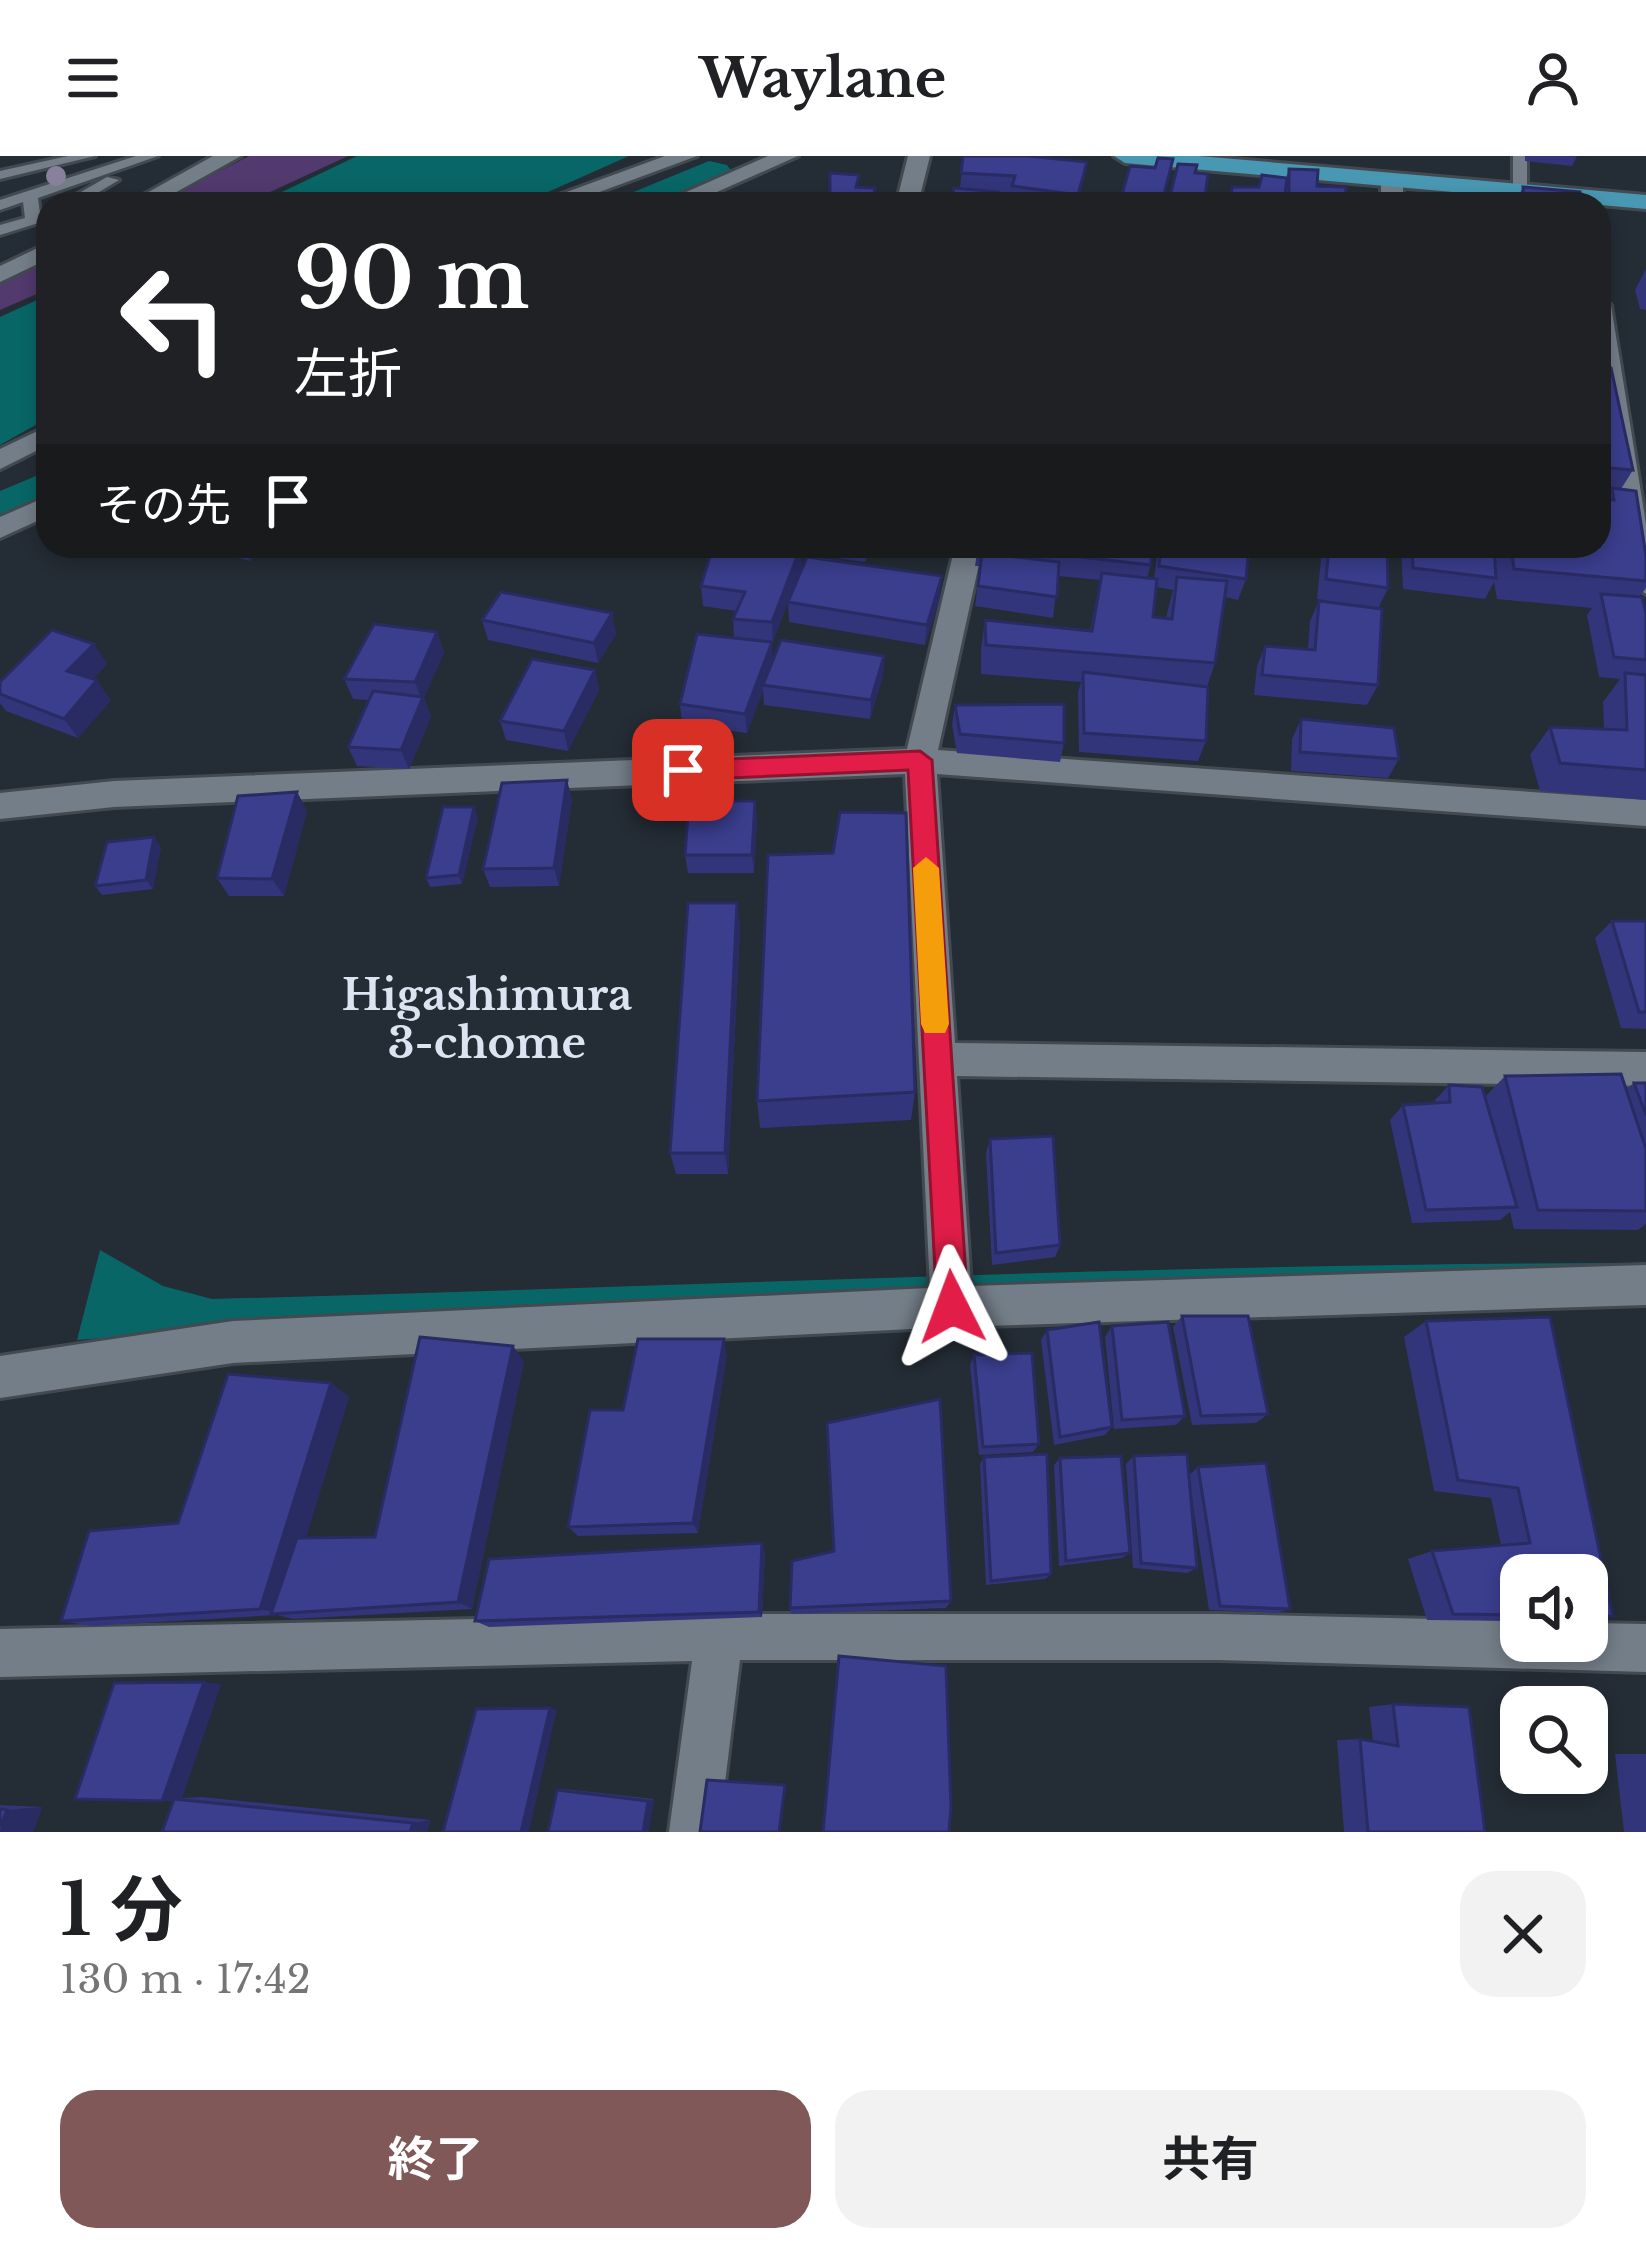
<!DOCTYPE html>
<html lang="ja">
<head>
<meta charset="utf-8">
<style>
	:root { --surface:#fff; --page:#f2f2f2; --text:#202124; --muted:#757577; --accent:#805857 }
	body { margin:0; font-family:"Libre Baskerville","Noto Sans JP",serif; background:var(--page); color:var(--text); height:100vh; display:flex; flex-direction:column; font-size:45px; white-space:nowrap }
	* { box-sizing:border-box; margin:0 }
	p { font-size:39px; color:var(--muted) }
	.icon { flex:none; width:66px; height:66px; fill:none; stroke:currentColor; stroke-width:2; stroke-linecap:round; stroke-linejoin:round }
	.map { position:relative; height:1676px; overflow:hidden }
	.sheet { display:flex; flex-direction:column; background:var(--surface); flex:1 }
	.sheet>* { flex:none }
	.hud { position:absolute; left:36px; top:36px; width:1575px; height:366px; border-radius:36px; box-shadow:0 6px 18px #0003; background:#202124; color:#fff; overflow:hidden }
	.buttons { position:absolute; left:1500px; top:1398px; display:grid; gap:24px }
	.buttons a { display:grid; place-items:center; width:108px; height:108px; border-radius:24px; background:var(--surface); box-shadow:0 6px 18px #0003; font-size:60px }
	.pin { position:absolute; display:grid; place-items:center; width:102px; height:102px; color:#fff; margin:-51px; border-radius:24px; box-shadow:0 6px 18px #0006 }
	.me { position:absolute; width:132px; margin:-66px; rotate:357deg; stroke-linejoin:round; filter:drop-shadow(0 0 9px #0008) }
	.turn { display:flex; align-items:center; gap:42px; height:252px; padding:0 60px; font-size:54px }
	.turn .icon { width:156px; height:156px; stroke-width:2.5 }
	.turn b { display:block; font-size:84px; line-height:102px }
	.then { display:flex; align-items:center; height:114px; padding:0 60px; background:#0003; gap:24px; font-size:45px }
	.round { display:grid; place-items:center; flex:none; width:126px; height:126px; border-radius:36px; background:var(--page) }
	.head { display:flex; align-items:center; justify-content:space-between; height:204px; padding:0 60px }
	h1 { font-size:72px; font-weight:700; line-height:90px }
	.button { display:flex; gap:24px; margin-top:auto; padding:24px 60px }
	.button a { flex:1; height:138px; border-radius:36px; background:var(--accent); color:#fff; font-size:48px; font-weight:700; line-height:138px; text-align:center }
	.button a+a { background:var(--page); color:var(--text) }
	header { display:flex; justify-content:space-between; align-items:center; height:156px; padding:0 60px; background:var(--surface); font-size:54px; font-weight:700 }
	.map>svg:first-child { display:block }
</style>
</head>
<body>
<header><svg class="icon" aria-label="menu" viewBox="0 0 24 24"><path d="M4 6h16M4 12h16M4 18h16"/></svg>Waylane<svg class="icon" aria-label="person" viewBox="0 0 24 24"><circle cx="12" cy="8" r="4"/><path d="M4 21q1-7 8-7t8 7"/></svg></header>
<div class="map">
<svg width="1646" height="1676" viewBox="0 0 1646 1676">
	<rect width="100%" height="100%" fill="#242c35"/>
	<path fill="#52396e" d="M249 0H348L244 48H155Z
		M48 103V133L0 154V127Z"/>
	<path fill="#086667" d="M357 0H629L521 48H257Z
		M48 139V262L0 289V161Z
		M100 1094 163 1130 212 1143C680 1131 1147 1108 1614 1107V1123L291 1168 77 1184Z"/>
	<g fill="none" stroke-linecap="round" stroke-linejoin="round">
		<path fill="#086667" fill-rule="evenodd" d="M709 5 727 9 735 20C710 55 662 48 624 48L631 37Z
			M48 315V363L0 384V335Z"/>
		<defs>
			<path id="lane" d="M68 0H95L0 23V15Z
				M136 0H158L38 42 40 57 48 54V64L0 79V69L25 62 23 46 0 54V44Z
				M1513 0H1527V36L1520 40 1513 36Z
				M107 21 119 24 79 48H60Z"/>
			<path id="street" d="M213 0H241L155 48H127Z
				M665 0H697L567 48H534Z
				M768 0H798L690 48H659Z
				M908 0H930L918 48H896Z
				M1392 18 1403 25V48H1381V25Z
				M48 87V103L0 126V110Z
				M1599 142 1611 149 1646 368V438L1631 428C1610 332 1599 240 1599 142Z
				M48 270V289L0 313V293Z
				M48 340V360L0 382V361Z
				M955 390H983L938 594 1646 644V670L937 618 955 887 1646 896V930L957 920 971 1130 1646 1109V1149L952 1171 233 1207 0 1242V1200L233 1165 930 1132 905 618 114 651 0 663V637L114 625 907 593Z
				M719 1458H1218L1521 1465V1485H1587V1467L1646 1468V1516L1218 1504H740L719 1676H669L692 1505 0 1521V1473Z"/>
			<path id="primary" d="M1114 0H1199L1646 39V53L1125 7Z"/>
		</defs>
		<use href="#lane" stroke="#424950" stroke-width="6"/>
		<use href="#street" stroke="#424950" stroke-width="6"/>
		<use href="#primary" stroke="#424950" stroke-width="6"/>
		<use href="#lane" fill="#747e88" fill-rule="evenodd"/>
		<use href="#street" fill="#747e88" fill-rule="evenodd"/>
		<use href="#primary" fill="#4998b3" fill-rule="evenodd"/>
	</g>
	<circle fill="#88819e" cx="56" cy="20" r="10"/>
	<path fill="#323579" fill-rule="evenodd" d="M963 0 1087 6 1078 48H1010L1011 41 997 40 960 32Z
		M1525 0H1577L1572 10 1525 5Z
		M1173 3 1162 48H1120L1130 10 1155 12Z
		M1289 13 1346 48H1228L1232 31H1258L1286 22Z
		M1523 31 1582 48H1515Z
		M1646 113V154L1640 153 1635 134Z
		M1599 211 1633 314 1621 333 1646 400V432L1639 441 1646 457V644L1540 635 1530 599 1550 571 1604 573 1603 546 1620 523 1599 521 1587 459 1592 452 1497 443 1494 426 1485 443 1403 433 1401 394 1402 390H1599Z
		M193 390H266L250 405Z
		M713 390H871L865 406 802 397V408L773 486 766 485 773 504 884 500 883 520 870 563 764 549 763 534 747 577 682 568 680 548 734 482 733 463 736 455 703 450 701 430Z
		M978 390 1151 409 1147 422 1154 423 1158 390H1249L1246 423 1238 444 1225 441 1215 507 1207 531 1206 585 1198 605 1079 596 1078 536 1081 526 981 518V493L985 464 1090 474 1100 424 1058 420 1053 462 975 450 980 410H975ZM1156 431 1173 434 1166 462 1153 461Z
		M1326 390H1387L1388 432 1378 453 1317 443 1321 403Z
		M940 441 925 489 789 466 788 446Z
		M1319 445 1378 529 1367 549 1254 539 1257 510 1265 490 1308 493 1310 465Z
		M612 457 616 478 598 507 488 484 482 464Z
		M437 476 444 496 424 542 431 561 409 613 357 610 348 591 369 544 353 543 344 523Z
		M94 488 107 508 93 523 111 544 78 582 6 555 0 547V526Z
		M595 514 599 534 568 595 506 584 500 565Z
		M955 549 1064 587 1060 606 957 597 952 569Z
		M1301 563 1399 603 1388 622 1291 615 1292 583Z
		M297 636 307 655 284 740H229L217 722Z
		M727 636V645H755L757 664 754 717H688L685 699Z
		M572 643 559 730 490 731 483 713Z
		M478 661 462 728 430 731 426 722Z
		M161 691 153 733 102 739 95 730Z
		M737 747 740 772 728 1018H676L670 997Z
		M1612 765H1646V873L1621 872 1595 782Z
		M1505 920 1626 933 1634 927H1646V1068L1638 1074 1514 1073 1510 1056 1500 1064 1412 1067 1390 964 1403 949 1435 947V944L1449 929 1485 941Z
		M915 936 911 964 760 972 757 945Z
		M990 983 1060 1089 1055 1101 992 1109 986 997Z
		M1182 1160 1268 1258 1256 1267 1192 1269 1173 1171Z
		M1426 1165 1613 1460 1587 1465V1419H1521V1465L1427 1464 1408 1403 1432 1395 1501 1389 1491 1342 1434 1335 1404 1181Z
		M1112 1170 1185 1260 1176 1269 1114 1273 1105 1181Z
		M1047 1174 1112 1271 1105 1279 1054 1289 1041 1184Z
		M727 1198 698 1377 578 1380 568 1371 623 1254Z
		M974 1199 1039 1288 1033 1296 979 1299 970 1209Z
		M524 1205 472 1453 293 1463 277 1459 92 1470 61 1465 178 1367 331 1227 349 1241 306 1381H375Z
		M827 1280 951 1445 946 1452 791 1458 790 1452 833 1396Z
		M1134 1300 1189 1319 1198 1311 1290 1453 1277 1457 1209 1454 1189 1324 1197 1412 1187 1417 1133 1412 1126 1308Z
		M984 1301 1051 1418 1045 1423 986 1429 980 1308Z
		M1060 1302 1130 1397 1122 1402 1059 1410 1054 1309Z
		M765 1395 762 1461 489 1471 475 1465Z
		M221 1528 182 1642 202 1641 431 1664 427 1676H162L173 1645H162Z
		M1393 1548 1485 1676H1344L1337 1584 1360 1583 1373 1586 1369 1551Z
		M1615 1598H1646V1676H1624Z
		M565 1633 654 1643 648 1676 557 1634Z
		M0 1649 42 1651 33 1676H0Z"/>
	<path fill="#292b63" d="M243 390H266L250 405Z
		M802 390V408L773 486 772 466Z
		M942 420 940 441 925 489 927 469Z
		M612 457 616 478 598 507 594 487Z
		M437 476 444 496 424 542 431 561 409 613 401 594 422 545 415 526Z
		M772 486 773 506 763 529V534L747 577 745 558Z
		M94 488 107 508 81 535 67 515Z
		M884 500 883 520 870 563 871 544Z
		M595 514 599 534 568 595 564 575Z
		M97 524 111 544 78 582 64 563Z
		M567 624 572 643 559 730 554 712Z
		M297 636 307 655 284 740 272 723Z
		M755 645 757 664 754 717 752 699Z
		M474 651 478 661 462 728 459 719Z
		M154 681 161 691 153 733 146 724Z
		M737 747 740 772 728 1018 725 997Z
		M724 1183 727 1198 698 1377 693 1367Z
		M513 1190 524 1205 472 1453 458 1446Z
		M331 1227 349 1241 283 1457H277L260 1453Z
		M762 1387 765 1395 762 1461 759 1456Z
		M204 1526 221 1528 182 1642 174 1643 182 1644 162 1645Z
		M550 1552 557 1553 529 1676H521Z
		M654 1643 648 1676H643L648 1645Z
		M42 1651 33 1676H0L7 1654Z
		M431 1664 427 1676H410L413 1667Z"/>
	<path fill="#3a3e8d" stroke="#292b63" stroke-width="3" d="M963 0H1028L1087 6 1078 39 1012 30 1015 20 961 17Z
		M1158 2 1173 3 1162 46 1121 42 1130 10 1155 12Z
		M1178 8 1197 9 1195 17 1208 18 1204 48H1168Z
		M1289 13 1318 14 1317 30 1346 31V48H1289Z
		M830 17 859 19 856 31 875 32 872 48 830 46Z
		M1262 19 1287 22 1284 48H1231L1232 31H1259Z
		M1523 31 1580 36 1582 48H1524Z
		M954 32 998 36 995 48H951Z
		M1599 211 1611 212 1633 314 1599 311Z
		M1612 332 1636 335 1646 400V425L1514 413 1511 390 1588 393 1587 390H1599V343L1614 344Z
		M713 390H801L772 466 733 463 745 436 701 430Z
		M985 390H1151V409Z
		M1161 390H1249L1246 423 1159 410Z
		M1329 390H1387L1388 432 1326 423Z
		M1412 390H1494L1496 422 1413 412Z
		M982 397 1059 406 1057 441 978 430Z
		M807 401 942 420 927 469 788 446Z
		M1102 417 1157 423 1153 461 1172 463 1177 421 1227 425 1215 507 986 489 985 464 1092 475Z
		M501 436 612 457 594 487 482 464Z
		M1601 438 1642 441 1646 457V504L1614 501Z
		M1319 445 1382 453 1378 529 1262 519 1265 490 1315 494Z
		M374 468 437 476 415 526 344 523Z
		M52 474 94 488 67 515 97 524 64 563 0 538V526Z
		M697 478 772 486 745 558 680 548Z
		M781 484 884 500 871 544 763 529Z
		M532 503 595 514 564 575 500 565Z
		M1083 516 1208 531 1206 585 1084 577Z
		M1625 517 1646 519V614L1560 607 1550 571 1627 574Z
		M373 535 423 541 401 594 348 591Z
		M1064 548V587L960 578 955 549Z
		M1301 563 1394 572 1399 603 1300 596Z
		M725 617 724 645H755L752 699H685L691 618Z
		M567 624 554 712 483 713 502 627Z
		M297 636 272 723 217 722 238 640Z
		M443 651H474L459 719 426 722Z
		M840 656 906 657 915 936 757 945 768 699 833 697Z
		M154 681 146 724 95 730 107 686Z
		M688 747H737L725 997H670Z
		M1612 765H1646V856H1639Z
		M1621 918 1646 993V1055L1538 1054 1505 920Z
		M1634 927H1646V959Z
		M1449 929 1482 931 1517 1051 1426 1054 1403 949 1450 946Z
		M1053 980 1060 1089 996 1097 990 983Z
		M1182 1160H1248L1268 1258 1201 1260Z
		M1550 1161 1613 1460H1587V1419H1521V1459L1453 1458 1432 1395 1530 1387 1518 1332 1458 1324 1426 1165Z
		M1099 1166 1112 1271 1060 1281 1047 1174Z
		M1168 1166 1185 1260 1122 1264 1112 1170Z
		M420 1181 513 1190 458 1446 271 1458 297 1382 375 1381Z
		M638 1183H724L693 1367 568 1371 590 1254H623Z
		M1032 1197 1039 1288 983 1291 974 1199Z
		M228 1218 331 1227 260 1453 61 1465 89 1375 178 1367Z
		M940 1243 951 1445 790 1452 792 1405 834 1395 827 1267Z
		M1047 1298 1051 1418 991 1425 984 1301Z
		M1187 1298 1197 1412 1141 1407 1134 1300Z
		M1121 1300 1130 1397 1066 1405 1060 1302Z
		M1266 1307 1290 1453 1220 1450 1198 1311Z
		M762 1387 759 1456 475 1465 489 1403Z
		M839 1500 946 1510 951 1651 949 1676H823Z
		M204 1526 162 1645 75 1643 114 1527Z
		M1393 1548 1469 1551 1485 1676H1368L1360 1583 1398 1590Z
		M550 1552 521 1676H443L476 1553Z
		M707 1624 785 1629 779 1676H700Z
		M557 1634 648 1645 643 1676H548Z
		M174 1643 413 1667 410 1676H162Z
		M0 1653 7 1654 0 1671Z"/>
	<path fill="#e11d48" stroke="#92132f" stroke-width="3" d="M920 595 932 604 968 1151 963 1162 952 1167 941 1162 937 1151 908 614 683 624 671 614 683 605Z"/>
	<path fill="#f59e0b" d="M926 701 939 712 949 868 945 877H925L921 868 913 712Z"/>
	<g text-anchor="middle" stroke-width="12" stroke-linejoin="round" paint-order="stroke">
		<g font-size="42" font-weight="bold" fill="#dbe5f1" stroke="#242c35">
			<text x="487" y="854">Higashimura<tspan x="487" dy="48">3-chome</tspan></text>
		</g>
	</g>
</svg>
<div class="buttons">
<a><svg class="icon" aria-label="sound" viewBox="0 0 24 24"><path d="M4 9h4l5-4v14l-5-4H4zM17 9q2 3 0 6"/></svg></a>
<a><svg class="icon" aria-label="search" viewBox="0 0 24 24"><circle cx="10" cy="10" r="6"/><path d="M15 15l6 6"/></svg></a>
</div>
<div class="pin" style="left:683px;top:614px;background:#d93025"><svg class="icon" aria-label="arrive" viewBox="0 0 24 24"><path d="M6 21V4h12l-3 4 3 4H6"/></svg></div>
<svg class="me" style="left:952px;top:1151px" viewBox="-20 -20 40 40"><path d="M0-17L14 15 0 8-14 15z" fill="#e11d48" stroke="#fff" stroke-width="4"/></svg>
<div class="hud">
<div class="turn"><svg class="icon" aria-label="left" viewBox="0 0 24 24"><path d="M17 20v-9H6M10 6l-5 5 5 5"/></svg><div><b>90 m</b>左折</div></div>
<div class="then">その先<svg class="icon" aria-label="arrive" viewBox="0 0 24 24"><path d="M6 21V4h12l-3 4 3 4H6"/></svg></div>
</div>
</div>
<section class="sheet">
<div class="head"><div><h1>1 分</h1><p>130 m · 17:42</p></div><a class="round"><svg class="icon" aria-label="close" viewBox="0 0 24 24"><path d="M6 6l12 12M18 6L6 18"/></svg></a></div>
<div class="button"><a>終了</a><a>共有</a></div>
</section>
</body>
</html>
